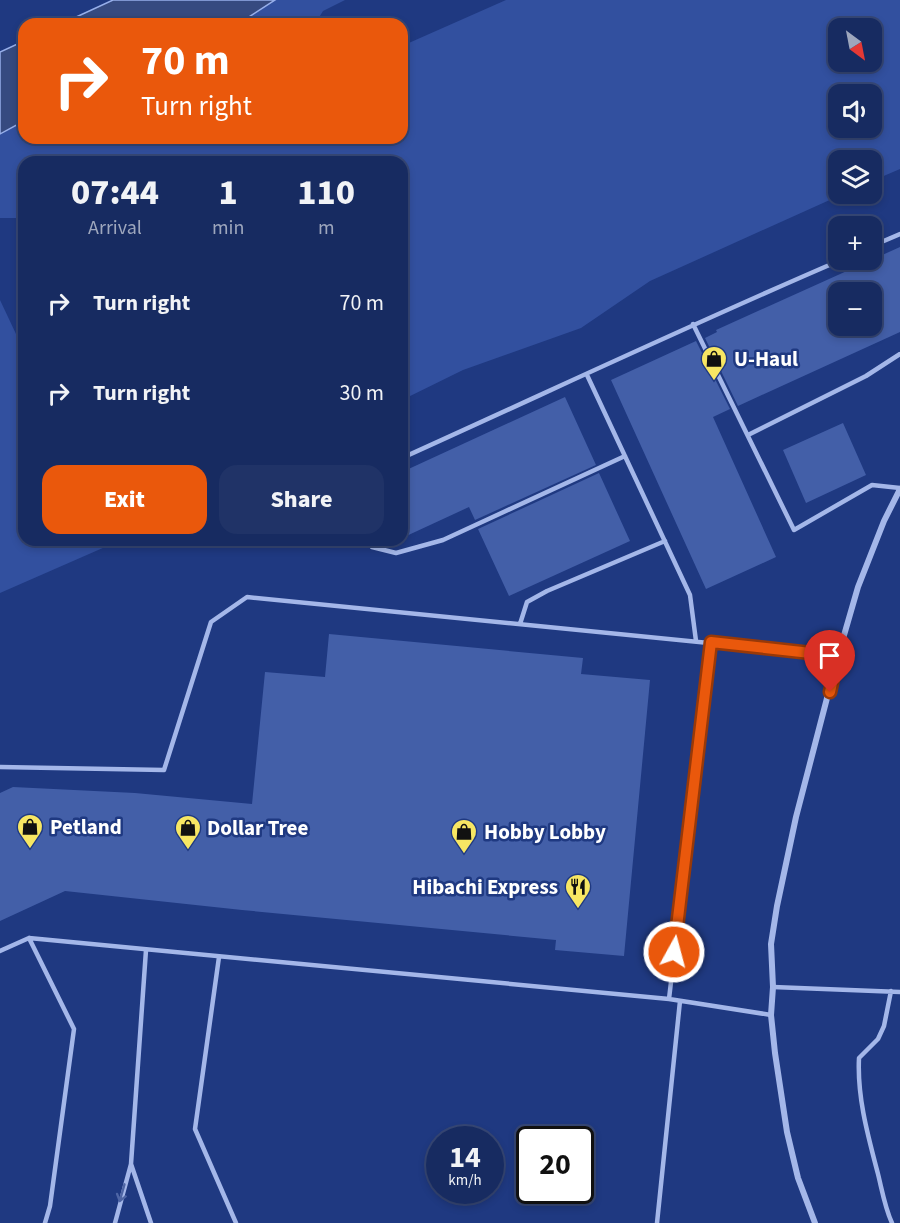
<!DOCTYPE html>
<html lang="en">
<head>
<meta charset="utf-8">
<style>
	:root { --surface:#172b61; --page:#203367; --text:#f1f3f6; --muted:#9ea7bd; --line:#364776; --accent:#ea580c }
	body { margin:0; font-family:"Source Sans 3",sans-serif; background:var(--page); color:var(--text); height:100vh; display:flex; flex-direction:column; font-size:22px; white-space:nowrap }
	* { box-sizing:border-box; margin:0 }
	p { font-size:20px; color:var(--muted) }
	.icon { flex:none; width:33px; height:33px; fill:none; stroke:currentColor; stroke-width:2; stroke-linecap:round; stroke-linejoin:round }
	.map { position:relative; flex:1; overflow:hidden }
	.drawer { position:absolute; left:18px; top:156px; width:390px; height:390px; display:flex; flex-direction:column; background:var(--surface); border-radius:18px; box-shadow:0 3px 9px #0003,0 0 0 2px var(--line) }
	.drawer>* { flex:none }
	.banner { position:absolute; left:18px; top:18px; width:390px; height:126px; border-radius:18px; box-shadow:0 3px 9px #0003,0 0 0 2px var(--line); background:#ea580c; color:#fff; overflow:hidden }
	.needle { width:39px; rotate:148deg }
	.controls { position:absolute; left:828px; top:18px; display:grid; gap:12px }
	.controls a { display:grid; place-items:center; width:54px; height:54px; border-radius:12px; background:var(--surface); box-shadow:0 3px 9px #0003,0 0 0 2px var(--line); font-size:30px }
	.speed { position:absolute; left:426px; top:1126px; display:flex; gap:12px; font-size:30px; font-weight:700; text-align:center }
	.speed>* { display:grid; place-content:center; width:78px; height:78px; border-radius:50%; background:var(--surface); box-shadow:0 3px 9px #0003,0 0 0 2px var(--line); line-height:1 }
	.speed small { font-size:15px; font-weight:400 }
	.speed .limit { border:3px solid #111; border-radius:9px; background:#fff; color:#111 }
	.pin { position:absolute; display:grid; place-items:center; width:51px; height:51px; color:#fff; margin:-62px -26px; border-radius:50% 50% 50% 0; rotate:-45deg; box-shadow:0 0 6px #0007 }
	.pin .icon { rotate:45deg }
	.me { position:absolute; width:66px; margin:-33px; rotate:7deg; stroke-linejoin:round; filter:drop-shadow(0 0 4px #0008) }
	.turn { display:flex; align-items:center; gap:21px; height:126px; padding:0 24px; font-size:27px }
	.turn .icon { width:78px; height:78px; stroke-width:2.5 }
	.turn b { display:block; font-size:42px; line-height:51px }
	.eta { display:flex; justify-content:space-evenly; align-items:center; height:102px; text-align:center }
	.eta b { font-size:36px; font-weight:800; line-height:42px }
	.cta { display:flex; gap:12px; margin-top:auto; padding:12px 24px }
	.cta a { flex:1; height:69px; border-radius:18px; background:var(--accent); color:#fff; font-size:24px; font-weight:800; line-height:69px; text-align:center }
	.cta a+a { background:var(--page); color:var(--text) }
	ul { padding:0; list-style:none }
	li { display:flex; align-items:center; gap:18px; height:90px; padding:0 24px }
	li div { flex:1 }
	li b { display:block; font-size:22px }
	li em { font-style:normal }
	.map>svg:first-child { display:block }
</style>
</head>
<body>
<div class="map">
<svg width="900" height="1223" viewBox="0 0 900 1223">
	<rect width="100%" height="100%" fill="#1f3981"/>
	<path fill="#32509f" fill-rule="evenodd" d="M113 0H345L323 11 315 24H61Z
		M506 0H900V169L872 181V160H838V194H843L650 281 581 328 463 370 402 400V162H24V218H0V52L24 41V138H402V46ZM838 28H872V62H838ZM838 94H872V128H838Z
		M0 300 24 351V540H121L0 593Z"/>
	<path fill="#364a80" stroke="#97afea" stroke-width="1.5" d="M113 0H275L238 24H61Z
		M24 41V121L0 134V52Z"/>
	<path fill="#435fa8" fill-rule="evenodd" d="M900 247V332L738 406 705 338 717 332 716 330ZM838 292H872V326H838Z
		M696 341 730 409 713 417 776 557 706 589 611 380Z
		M565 397 596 465 475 520 469 507 402 538V472Z
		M843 423 866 475 806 503 783 450Z
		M599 473 630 541 509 596 478 529Z
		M329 634 583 658 581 674 650 680 624 956 555 950 556 940 242 910 65 891 0 921V793L13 787 135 793 252 804 265 672 325 677Z"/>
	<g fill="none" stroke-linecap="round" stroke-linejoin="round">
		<path stroke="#a4b7e9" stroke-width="4.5" d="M872 246 900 234
			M693 324 794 530 872 485 900 488
			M587 375 690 595 696 641
			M748 435 866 376 900 354
			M402 458C548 392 694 323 841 260
			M366 540 372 547 396 553 443 540 625 456
			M520 624 527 602 547 591 665 541
			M0 767 164 770 211 622 247 597 838 656
			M29 938 74 1029 50 1206 45 1223
			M146 950 131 1164 151 1223
			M0 951 29 938 669 999 711 642
			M219 957 195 1129 236 1223
			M773 987 900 992
			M891 991 884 1026 878 1039 859 1058C857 1097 868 1136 878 1174 882 1190 885 1208 892 1223
			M669 999 771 1015
			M115 1223 131 1164
			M657 1223 680 1001"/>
		<path stroke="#a4b7e9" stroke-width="6" d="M815 1223 798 1178 787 1132 775 1053 771 1015 773 987 771 944 777 906 796 817 838 656 858 587 884 521 900 489"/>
	</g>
	<defs><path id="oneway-shaft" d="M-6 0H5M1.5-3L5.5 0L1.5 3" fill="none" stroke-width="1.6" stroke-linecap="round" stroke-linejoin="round" transform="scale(1.5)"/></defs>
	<use stroke="#4e65a5" href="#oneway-shaft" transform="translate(122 1193) rotate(106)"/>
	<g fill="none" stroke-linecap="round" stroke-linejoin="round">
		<defs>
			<path id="route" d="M674 952 711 642 838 656 830 692"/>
		</defs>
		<use href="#route" stroke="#983908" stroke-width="15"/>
		<use href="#route" stroke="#ea580c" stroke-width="10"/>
	</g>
	<defs>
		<symbol id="shop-pin" viewBox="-11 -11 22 30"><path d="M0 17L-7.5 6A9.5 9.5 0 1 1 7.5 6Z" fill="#f7e663" stroke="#1f3981"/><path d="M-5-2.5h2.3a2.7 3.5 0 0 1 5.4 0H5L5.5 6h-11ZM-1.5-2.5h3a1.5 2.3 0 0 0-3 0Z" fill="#111"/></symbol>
		<symbol id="restaurant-pin" viewBox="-11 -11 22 30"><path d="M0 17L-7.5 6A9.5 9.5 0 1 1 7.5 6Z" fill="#f7e663" stroke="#1f3981"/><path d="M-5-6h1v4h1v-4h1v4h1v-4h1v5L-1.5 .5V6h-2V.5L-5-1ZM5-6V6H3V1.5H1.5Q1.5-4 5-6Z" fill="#111"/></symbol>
	</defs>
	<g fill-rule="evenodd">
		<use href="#shop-pin" x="699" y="344" width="30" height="40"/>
		<use href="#shop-pin" x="15" y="812" width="30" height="40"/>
		<use href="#shop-pin" x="173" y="813" width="30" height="40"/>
		<use href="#shop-pin" x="449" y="817" width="30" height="40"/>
		<use href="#restaurant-pin" x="563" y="872" width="30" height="40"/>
	</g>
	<g text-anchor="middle" stroke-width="5" stroke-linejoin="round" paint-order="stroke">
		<g font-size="21" font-weight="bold" fill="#fff" stroke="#1f3981" text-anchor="start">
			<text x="734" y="366">U-Haul</text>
			<text x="50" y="834">Petland</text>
			<text x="207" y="835">Dollar Tree</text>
			<text x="484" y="839">Hobby Lobby</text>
			<text x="558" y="894" text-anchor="end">Hibachi Express</text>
		</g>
	</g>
</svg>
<div class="controls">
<a><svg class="needle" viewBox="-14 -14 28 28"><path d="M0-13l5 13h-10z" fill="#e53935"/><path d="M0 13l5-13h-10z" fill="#9ea7bd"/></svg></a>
<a><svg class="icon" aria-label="sound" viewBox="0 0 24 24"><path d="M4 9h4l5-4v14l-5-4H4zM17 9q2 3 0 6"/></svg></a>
<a><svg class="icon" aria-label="layers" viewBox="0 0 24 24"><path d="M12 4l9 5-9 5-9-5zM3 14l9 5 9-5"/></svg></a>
<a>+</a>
<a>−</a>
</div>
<div class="speed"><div>14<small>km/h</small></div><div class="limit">20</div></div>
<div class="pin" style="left:830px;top:692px;background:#d93025"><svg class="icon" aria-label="arrive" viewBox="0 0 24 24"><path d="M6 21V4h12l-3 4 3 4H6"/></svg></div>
<svg class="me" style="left:674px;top:952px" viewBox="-20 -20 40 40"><circle r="17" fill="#ea580c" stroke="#fff" stroke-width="3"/><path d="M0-11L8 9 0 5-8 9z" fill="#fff"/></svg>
<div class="banner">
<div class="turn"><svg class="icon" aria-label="right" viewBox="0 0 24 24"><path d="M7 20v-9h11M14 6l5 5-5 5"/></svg><div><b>70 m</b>Turn right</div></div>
</div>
<section class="drawer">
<div class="eta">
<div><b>07:44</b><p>Arrival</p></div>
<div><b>1</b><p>min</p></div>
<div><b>110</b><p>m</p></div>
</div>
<ul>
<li><svg class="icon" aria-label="right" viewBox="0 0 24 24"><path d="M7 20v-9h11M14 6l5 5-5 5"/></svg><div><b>Turn right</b></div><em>70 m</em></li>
<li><svg class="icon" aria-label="right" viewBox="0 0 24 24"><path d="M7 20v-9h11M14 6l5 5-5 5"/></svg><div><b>Turn right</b></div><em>30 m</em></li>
</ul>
<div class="cta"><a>Exit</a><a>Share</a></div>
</section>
</div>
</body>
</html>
